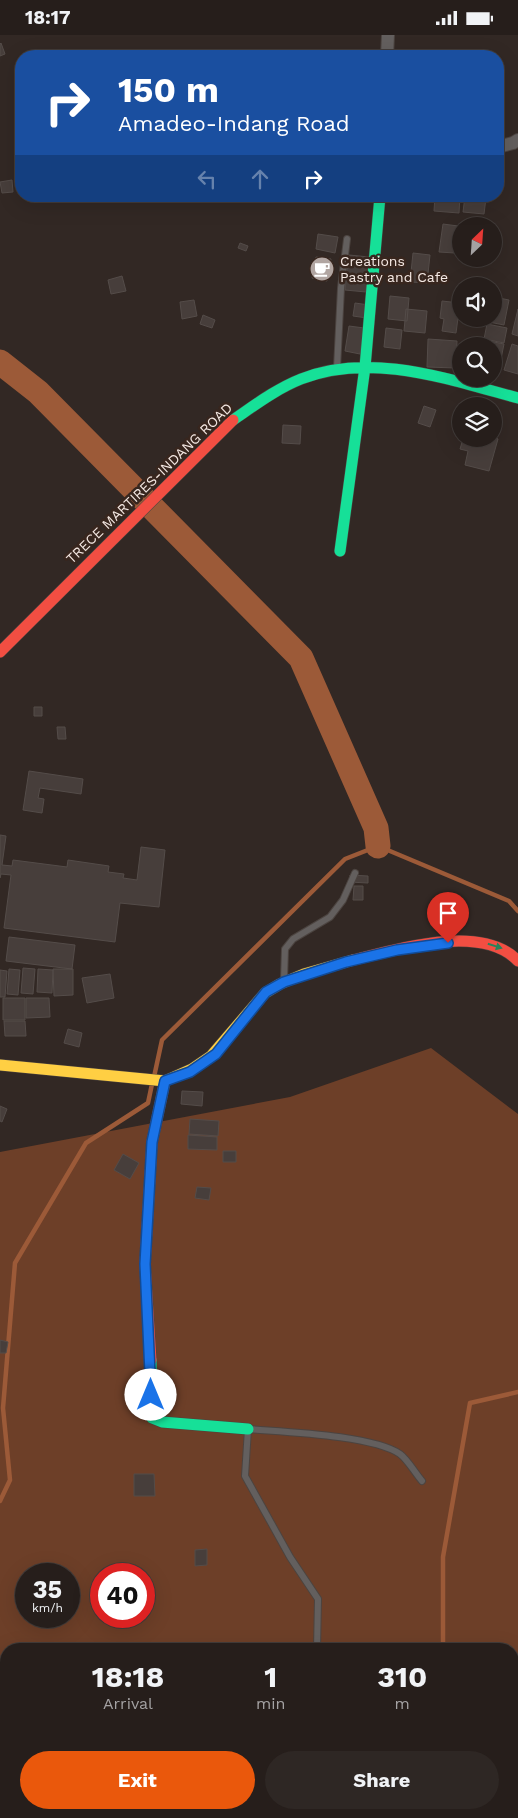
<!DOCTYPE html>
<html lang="en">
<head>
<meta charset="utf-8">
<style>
	:root { --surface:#261e1b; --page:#2e2724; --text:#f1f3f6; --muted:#a4a2a3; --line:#423c3a; --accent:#ea580c }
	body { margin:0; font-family:"Work Sans",sans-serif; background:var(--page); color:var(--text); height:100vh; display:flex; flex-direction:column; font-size:19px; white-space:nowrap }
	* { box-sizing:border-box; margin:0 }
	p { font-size:16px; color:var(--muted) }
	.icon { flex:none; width:28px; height:28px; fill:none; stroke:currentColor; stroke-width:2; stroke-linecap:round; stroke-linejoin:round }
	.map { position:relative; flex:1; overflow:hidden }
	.panel { position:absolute; left:0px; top:1608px; width:519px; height:176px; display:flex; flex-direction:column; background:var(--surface); border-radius:20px 20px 0 0; box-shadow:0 5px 20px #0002,0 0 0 1px var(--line) }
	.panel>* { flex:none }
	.hud { position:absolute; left:15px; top:15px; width:489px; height:152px; border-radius:20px; box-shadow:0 5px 20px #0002,0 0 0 1px var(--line); background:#1a4fa0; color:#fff; overflow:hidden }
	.needle { width:32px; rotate:25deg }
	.controls { position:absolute; left:452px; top:182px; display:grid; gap:10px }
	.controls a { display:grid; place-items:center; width:50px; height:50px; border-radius:50%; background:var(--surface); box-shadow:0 5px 20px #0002,0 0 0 1px var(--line); font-size:25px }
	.speed { position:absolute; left:15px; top:1528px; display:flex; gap:10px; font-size:25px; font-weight:700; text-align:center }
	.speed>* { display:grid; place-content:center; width:65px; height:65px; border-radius:50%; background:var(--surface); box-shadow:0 5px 20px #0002,0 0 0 1px var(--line); line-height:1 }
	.speed small { font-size:12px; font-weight:400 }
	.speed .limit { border:8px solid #d22; background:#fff; color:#111 }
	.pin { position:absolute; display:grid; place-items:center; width:42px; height:42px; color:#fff; margin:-51px -21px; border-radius:50% 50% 50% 0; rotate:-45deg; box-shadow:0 0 5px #0007 }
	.pin .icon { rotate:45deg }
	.me { position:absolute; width:55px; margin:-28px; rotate:0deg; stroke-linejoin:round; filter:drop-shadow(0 0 4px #0008) }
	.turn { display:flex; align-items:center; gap:18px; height:105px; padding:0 20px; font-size:22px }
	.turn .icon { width:65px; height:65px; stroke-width:2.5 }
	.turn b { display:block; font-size:35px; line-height:42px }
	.lanes { display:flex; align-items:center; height:48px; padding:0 20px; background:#0003; justify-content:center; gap:25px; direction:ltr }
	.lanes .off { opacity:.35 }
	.eta { display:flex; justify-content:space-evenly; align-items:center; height:85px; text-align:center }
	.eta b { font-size:30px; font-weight:700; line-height:35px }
	.primary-button { display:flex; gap:10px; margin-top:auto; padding:10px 20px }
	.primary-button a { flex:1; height:58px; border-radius:30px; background:var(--accent); color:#fff; font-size:20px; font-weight:700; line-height:58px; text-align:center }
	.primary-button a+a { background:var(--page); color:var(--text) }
	.status { display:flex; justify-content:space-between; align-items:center; height:35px; padding:0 25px; background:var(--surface); direction:ltr }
	.status svg { height:14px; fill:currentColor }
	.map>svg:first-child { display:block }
</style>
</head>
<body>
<div class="status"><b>18:17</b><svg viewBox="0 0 49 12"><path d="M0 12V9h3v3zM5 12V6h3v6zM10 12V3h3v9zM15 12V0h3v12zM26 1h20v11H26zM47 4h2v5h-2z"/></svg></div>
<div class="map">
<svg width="518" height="1783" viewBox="0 0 518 1783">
	<rect width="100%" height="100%" fill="#322824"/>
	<path fill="#6d3f28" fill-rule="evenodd" d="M431 1013 518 1079V1783H0V1117L290 1062ZM26 1539H69V1581H26ZM101 1539H144V1581H101ZM6 1614H512V1778H6Z"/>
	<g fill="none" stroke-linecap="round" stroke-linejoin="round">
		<path stroke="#9c5a38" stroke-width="4.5" d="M154 1042 162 1005 345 824 378 811 509 866 518 876
			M0 1466 10 1445 3 1373 15 1228 86 1108 148 1068 152 1049
			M443 1614V1522L470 1368 518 1357
			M512 1748 518 1749
			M416 1783 417 1778"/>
		<path stroke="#9c5a38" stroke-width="25" d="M0 327 38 357 301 623 376 793 378 811"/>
	</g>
	<path fill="#473e3b" stroke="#544c49" d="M1 8 5 19 0 21V9Z
		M253 19 268 20V21H252Z
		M12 145 13 157 2 158 0 147Z
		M435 161H460L459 178 434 176Z
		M465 161 486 163 484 179 463 177Z
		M443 189 458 191 455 218 439 217Z
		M318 199 338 202 335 218 316 214Z
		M240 208 248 211 246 216 238 213Z
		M413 218 430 220 427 248 410 247Z
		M349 220 369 222 366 257 345 255Z
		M316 222 331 224 327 246 312 243Z
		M122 241 126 256 111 259 108 245Z
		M390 261 409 263 407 286 388 284Z
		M494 262 509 265 504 290 484 286V284H494Z
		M194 265 197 281 182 284 180 267Z
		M442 266 460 268 456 298 442 296 444 284 440 283Z
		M355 268 369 270 367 283 353 281Z
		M406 274 427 276 425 298 404 296Z
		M518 274V301L512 299Z
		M203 280 215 285 212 293 200 289Z
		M487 289 507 293 504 308 484 304Z
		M349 291 364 293 360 319 345 316Z
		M386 293 402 295 400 314 384 312Z
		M428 304 457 306 456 333 427 332Z
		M484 305 504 309 501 324 494 322V311H482Z
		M512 309 518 311V339L504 335Z
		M424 371 436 375 430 392 418 388Z
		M283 390 301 391 300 409 282 408Z
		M494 402 498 404 489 436 465 430 468 416 460 414 463 404Z
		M34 672H42V681H34Z
		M57 692H65L66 704H58Z
		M29 736 83 744 81 759 40 753 38 763 44 764 42 778 23 775Z
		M0 800 6 801 2 830 12 831 13 825 67 832 68 825 109 831 108 837 124 839 123 843 137 845 141 812 165 815 159 872 120 868 115 907 4 893 11 840 1 839 0 843Z
		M350 840 368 841V848L349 847Z
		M354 851H363V865H353Z
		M9 902 75 910 72 934 6 926Z
		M23 933 35 934 33 959 21 958Z
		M9 934 20 935 18 960 7 959Z
		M38 934 53 935 52 958 37 957Z
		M53 934H73V960L54 961Z
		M0 935 7 936 5 962H0Z
		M110 939 114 963 87 968 82 943Z
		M3 963H25V985H3Z
		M26 963H49L50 982 26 983Z
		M4 986H25L26 1001H5Z
		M68 994 82 998 79 1012 64 1008Z
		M182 1056 203 1057 202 1071 181 1069Z
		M0 1071 7 1074 2 1087 0 1086Z
		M190 1084 219 1086 218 1101 189 1099Z
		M188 1100 217 1102V1115L188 1114Z
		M223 1116H236V1127H223Z
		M123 1119 139 1128 130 1144 114 1135Z
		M197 1152 211 1153 209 1165 195 1163Z
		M0 1305 8 1307 6 1318H0Z
		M134 1439H154L155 1461H134Z
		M207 1514V1530L195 1531V1515Z"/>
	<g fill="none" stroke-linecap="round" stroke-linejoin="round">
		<defs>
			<path id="lane" d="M337 333 341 253 347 204
				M284 945 285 914 293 904 330 882 343 865 355 838
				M317 1614 318 1564 290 1522 245 1441 248 1394C283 1397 372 1400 400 1419 408 1425 415 1438 422 1446"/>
			<path id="street" d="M387 21 388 0
				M498 112 513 108 518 105"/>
			<path id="fast" d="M233 385C255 370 276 354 301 344 371 316 450 345 518 363
				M340 516 365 332 380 161
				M151 1325 152 1383 162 1387 248 1394"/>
			<path id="slow" d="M0 1030 165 1046 192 1034 211 1021 265 958 280 949 304 939 353 925"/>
			<path id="jam" d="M0 617 233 385
				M353 925C398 914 482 888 518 926
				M151 1325 145 1229 152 1107 165 1046"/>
		</defs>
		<use href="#lane" stroke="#4c4440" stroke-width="8"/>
		<use href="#street" stroke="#4c4440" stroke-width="14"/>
		<use href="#fast" stroke="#4c4440" stroke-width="12"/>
		<use href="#slow" stroke="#4c4440" stroke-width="12"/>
		<use href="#jam" stroke="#4c4440" stroke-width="12"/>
		<use href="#lane" stroke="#635f5e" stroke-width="6"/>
		<use href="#street" stroke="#635f5e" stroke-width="12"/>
		<use href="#fast" stroke="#16e098" stroke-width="11"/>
		<use href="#slow" stroke="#ffcf43" stroke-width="11"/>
		<use href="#jam" stroke="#f24e42" stroke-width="11"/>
	</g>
	<defs><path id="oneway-solid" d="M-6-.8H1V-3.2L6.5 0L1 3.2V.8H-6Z" transform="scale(1.25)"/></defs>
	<use fill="#27835b" href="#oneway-solid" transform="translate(495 911) rotate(17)"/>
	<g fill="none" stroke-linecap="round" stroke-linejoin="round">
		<defs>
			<path id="route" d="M151 1360 145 1229 152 1107 165 1046 190 1037 216 1019 266 957 284 947 346 927 397 915 448 908"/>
		</defs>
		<use href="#route" stroke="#114b97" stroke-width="12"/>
		<use href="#route" stroke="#1a73e8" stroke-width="9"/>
	</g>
	<defs>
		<symbol id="cafe-disc" viewBox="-11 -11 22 22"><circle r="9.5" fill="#b1a5a1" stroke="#38261e"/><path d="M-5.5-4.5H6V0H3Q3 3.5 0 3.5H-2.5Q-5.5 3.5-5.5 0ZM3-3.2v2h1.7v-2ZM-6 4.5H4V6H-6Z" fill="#fff"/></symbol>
	</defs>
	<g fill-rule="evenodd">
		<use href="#cafe-disc" x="308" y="220" width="28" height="28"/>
	</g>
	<g text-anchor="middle" stroke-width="5" stroke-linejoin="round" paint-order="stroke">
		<g font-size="14" fill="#f5e9e4" stroke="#38261e" text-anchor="start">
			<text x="340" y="231">Creations<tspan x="340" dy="16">Pastry and Cafe</tspan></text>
		</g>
		<g font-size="14" fill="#f5e9e4" stroke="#38261e">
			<text transform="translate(149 448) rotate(-44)" y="5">TRECE MARTIRES-INDANG ROAD</text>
		</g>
	</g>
</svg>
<div class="controls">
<a><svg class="needle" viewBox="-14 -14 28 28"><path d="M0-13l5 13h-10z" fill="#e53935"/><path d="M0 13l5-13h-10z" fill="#a4a2a3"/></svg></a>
<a><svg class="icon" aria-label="sound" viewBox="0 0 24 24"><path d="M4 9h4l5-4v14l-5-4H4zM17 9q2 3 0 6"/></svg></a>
<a><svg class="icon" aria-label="search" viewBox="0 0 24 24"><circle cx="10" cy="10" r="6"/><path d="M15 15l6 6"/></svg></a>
<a><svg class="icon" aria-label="layers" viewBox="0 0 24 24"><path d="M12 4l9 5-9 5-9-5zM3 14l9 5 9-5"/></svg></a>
</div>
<div class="speed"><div>35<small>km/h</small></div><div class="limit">40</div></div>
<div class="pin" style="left:448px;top:908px;background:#d93025"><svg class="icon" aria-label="arrive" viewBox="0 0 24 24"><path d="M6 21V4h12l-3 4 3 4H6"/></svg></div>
<svg class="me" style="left:151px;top:1360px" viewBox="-20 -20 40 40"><circle r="19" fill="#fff"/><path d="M0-13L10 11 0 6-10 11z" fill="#1a73e8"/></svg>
<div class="hud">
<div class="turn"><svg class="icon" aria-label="right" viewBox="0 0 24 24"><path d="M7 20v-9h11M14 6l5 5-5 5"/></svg><div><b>150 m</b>Amadeo-Indang Road</div></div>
<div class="lanes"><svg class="icon off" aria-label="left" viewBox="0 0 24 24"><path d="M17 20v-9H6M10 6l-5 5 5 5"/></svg><svg class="icon off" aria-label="ahead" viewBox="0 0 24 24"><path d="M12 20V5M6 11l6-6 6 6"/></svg><svg class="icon" aria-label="right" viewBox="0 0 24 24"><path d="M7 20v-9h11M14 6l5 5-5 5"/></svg></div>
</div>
<section class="panel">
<div class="eta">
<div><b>18:18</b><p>Arrival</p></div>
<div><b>1</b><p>min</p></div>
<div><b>310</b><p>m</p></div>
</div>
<div class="primary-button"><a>Exit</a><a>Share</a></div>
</section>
</div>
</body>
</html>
